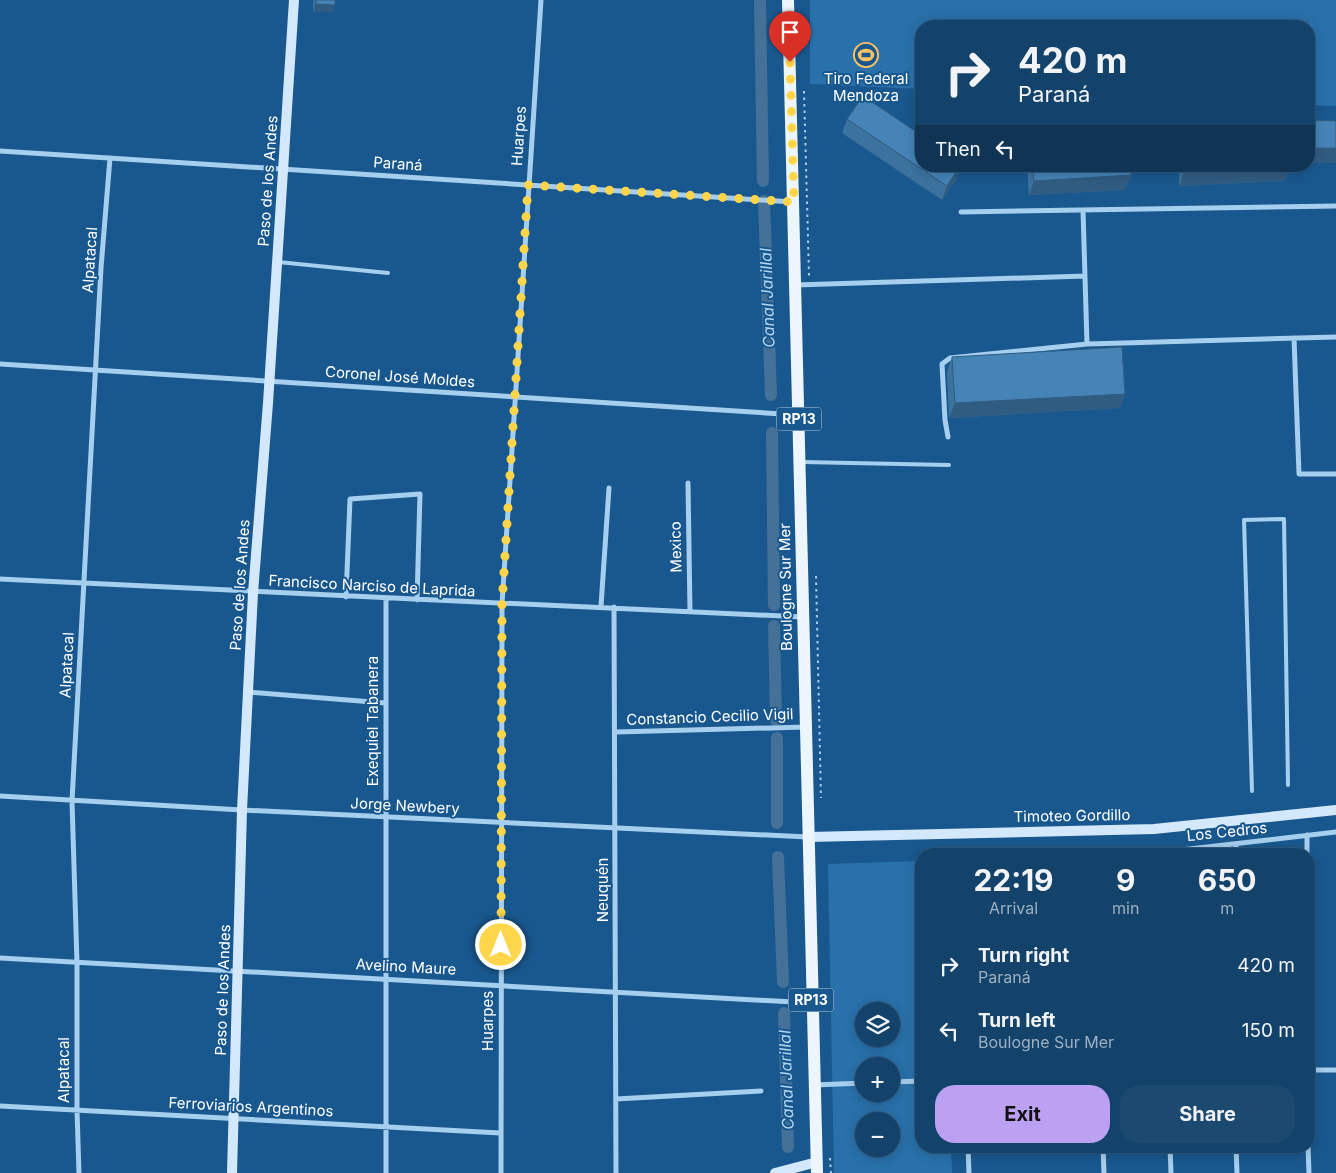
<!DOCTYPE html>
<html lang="en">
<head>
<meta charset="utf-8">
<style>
	:root { --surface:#13426a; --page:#1c4970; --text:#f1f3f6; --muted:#9db0c1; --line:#325b7e; --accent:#bca0f2 }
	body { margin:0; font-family:Inter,sans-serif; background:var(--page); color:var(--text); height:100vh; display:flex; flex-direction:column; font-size:19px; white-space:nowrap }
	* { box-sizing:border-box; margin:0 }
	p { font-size:16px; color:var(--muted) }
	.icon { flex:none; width:28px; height:28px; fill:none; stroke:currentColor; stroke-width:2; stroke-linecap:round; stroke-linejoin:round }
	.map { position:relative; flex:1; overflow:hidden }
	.sheet { position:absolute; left:915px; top:848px; width:400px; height:305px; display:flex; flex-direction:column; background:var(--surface); border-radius:20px; box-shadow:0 2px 12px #0003,0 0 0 1px var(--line) }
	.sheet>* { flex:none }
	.hud { position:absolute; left:915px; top:20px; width:400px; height:152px; border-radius:20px; box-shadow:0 2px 12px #0003,0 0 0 1px var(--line); background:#13426a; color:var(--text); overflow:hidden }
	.buttons { position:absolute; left:855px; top:1002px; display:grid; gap:10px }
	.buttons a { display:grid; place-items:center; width:45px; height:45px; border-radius:50%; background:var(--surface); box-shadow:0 2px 12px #0003,0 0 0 1px var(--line); font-size:25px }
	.pin { position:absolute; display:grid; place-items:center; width:42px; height:42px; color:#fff; margin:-51px -21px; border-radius:50% 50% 50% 0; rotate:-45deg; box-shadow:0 0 5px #0007 }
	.pin .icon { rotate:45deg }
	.me { position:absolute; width:55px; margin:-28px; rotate:0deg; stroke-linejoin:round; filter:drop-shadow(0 0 4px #0008) }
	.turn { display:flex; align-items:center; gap:18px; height:105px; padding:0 20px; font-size:22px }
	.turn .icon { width:65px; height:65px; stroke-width:2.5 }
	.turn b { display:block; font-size:35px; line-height:42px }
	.then { display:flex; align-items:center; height:48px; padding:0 20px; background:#0003; gap:10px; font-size:19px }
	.eta { display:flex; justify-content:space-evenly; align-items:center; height:85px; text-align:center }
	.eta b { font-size:30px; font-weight:700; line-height:35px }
	.primary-button { display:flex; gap:10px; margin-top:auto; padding:10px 20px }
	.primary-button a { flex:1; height:58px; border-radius:20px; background:var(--accent); color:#111; font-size:20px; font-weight:700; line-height:58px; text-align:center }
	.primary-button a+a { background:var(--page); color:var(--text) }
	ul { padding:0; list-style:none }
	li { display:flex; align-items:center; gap:15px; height:65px; padding:0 20px }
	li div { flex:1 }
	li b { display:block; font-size:19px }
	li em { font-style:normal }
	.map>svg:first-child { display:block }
</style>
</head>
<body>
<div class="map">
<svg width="1336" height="1173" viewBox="0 0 1336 1173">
	<rect width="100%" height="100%" fill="#19588e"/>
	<path fill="#2971aa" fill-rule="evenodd" d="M810 0H1336V106L1309 105V26H921V89L810 84Z
		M921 861V1146H951L952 1173H834L828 864ZM864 1011H891V1039H864ZM864 1066H891V1094H864ZM864 1121H891V1149H864Z"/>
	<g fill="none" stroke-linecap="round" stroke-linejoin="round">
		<path stroke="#457198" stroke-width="12" d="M760 2 763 181
			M764 201 771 395
			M772 433 774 605
			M774 626 776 720
			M777 738V823
			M778 857 783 982
			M784 1013 788 1147"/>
		<path stroke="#a6ceee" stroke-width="2" stroke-dasharray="2.5 4" stroke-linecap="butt" d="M804 91 809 276
			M816 576 821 798
			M830 1158 831 1173"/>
		<path stroke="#a6ceee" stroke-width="4" d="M278 262 388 273
			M802 462 949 465
			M1252 791 1244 520 1284 519 1288 785"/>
		<path stroke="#a6ceee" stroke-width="5" d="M0 151 793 202
			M1083 210 1087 344
			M961 212 1336 206
			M795 285 1085 276
			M1294 338 1299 474H1336
			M0 364 798 415
			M948 437 945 420 942 364 950 358 1087 344 1336 337
			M688 483 690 611
			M0 579C268 594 535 603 803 617
			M346 597 350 499 420 494 417 600
			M386 599V1173
			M601 606 609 488
			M614 607 616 1173
			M248 692 385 703
			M616 732 806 727
			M0 796 242 810 808 837
			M1121 854 1172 851 1336 832
			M1236 854V844
			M1307 854V835
			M0 958 811 1003
			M1309 1070H1336
			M891 1082 921 1081
			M814 1085 864 1083
			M616 1099 761 1091
			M0 1106 500 1133
			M968 1146 969 1173
			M1103 1146 1104 1173
			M1170 1146 1171 1173
			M1236 1146 1237 1173
			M1308 1146 1309 1173
			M79 1173 77 1110V963L72 801 101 268 110 158
			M501 1173 502 604 541 0"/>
		<path stroke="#d3e8fa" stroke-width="10" d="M808 837 1154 829 1336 810
			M232 1173 242 810 253 593 268 403 294 0
			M775 1173 817 1162"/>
		<path stroke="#edf6ff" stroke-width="12" d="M788 0 817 1173"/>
	</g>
	<path fill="#3c729e" d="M313 0H335L333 12H313Z
		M847 119 957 178 942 200 842 133Z
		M1027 166H1130L1131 175 1125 190 1029 195Z
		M1179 166H1290L1285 181 1179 186Z
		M952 357 1125 394 1120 408 949 418 947 372Z"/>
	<path fill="#315c81" d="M316 4 335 5 333 12H313Z
		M1309 148H1336V163H1309Z
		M960 166H961L957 178 942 200 947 186Z
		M1290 167 1285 181 1179 186 1185 171Z
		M1131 175 1125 190 1029 195 1034 181Z
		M1125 394 1120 408 949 418 955 403Z"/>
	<path fill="#4684b8" stroke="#315c81" d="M316 0H335V5L316 4Z
		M863 96 921 135V166H960L947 186 847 119Z
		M1309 120 1336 121V148H1309Z
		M1033 166H1130L1131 175 1034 181Z
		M1184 166H1290V167L1185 171Z
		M1122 347 1125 394 955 403 952 357Z"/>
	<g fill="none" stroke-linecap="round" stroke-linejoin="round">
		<path stroke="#ffd54a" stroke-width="9" stroke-dasharray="0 16.2" d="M501 945 502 604 528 185 794 202 790 62"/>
	</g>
	<defs>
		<symbol id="stadium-ring" viewBox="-11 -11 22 22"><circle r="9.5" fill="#19588e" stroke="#ffc263" stroke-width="1.5"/><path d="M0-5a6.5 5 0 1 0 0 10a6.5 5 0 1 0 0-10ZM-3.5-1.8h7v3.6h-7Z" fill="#ffc263"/></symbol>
	</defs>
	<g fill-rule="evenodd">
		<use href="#stadium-ring" x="852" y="41" width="28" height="28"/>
	</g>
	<g text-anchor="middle" stroke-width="4" stroke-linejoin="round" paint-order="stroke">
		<g fill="#19588e" stroke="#bacddd" stroke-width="1">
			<rect x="776.5" y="407.5" width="45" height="23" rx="4"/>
			<rect x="788.5" y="988.5" width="45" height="23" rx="4"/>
		</g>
		<g font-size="14" font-weight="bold" fill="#fff">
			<text x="799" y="424">RP13</text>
			<text x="811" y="1005">RP13</text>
		</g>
		<g font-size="15" fill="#fff" stroke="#19588e">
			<text x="866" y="84">Tiro Federal<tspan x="866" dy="17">Mendoza</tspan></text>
		</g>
		<g font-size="15" fill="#fff" stroke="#19588e">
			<text transform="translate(519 136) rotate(-86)" y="5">Huarpes</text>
			<text transform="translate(398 164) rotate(4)" y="5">Paraná</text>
			<text transform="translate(268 181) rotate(-86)" y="5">Paso de los Andes</text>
			<text transform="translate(90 260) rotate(-86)" y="5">Alpatacal</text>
			<text transform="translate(400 377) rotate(4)" y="5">Coronel José Moldes</text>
			<text transform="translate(676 547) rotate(-91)" y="5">Mexico</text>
			<text transform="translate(240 585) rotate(-86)" y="5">Paso de los Andes</text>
			<text transform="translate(372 586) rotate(3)" y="5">Francisco Narciso de Laprida</text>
			<text transform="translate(786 587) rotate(-91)" y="5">Boulogne Sur Mer</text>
			<text transform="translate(67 665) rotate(-87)" y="5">Alpatacal</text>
			<text transform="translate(710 717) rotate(-2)" y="5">Constancio Cecilio Vigil</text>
			<text transform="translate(373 721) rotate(-90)" y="5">Exequiel Tabanera</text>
			<text transform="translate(405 806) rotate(3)" y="5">Jorge Newbery</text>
			<text transform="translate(1072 816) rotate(-1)" y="5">Timoteo Gordillo</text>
			<text transform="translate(1227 832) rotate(-6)" y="5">Los Cedros</text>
			<text transform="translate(603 890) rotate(-90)" y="5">Neuquén</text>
			<text transform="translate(406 967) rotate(3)" y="5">Avelino Maure</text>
			<text transform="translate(223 990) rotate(-88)" y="5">Paso de los Andes</text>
			<text transform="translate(488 1021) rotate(-90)" y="5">Huarpes</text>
			<text transform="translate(64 1070) rotate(-90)" y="5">Alpatacal</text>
			<text transform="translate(251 1107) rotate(3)" y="5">Ferroviarios Argentinos</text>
		</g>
		<g font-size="16" font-style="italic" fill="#b2d8f5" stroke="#19588e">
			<text transform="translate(767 298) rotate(-92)" y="6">Canal Jarillal</text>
			<text transform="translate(786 1080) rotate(-92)" y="6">Canal Jarillal</text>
		</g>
	</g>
</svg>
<div class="buttons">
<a><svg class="icon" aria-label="layers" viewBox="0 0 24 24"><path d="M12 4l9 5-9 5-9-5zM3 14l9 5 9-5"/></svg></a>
<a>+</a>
<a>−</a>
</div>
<div class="pin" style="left:790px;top:62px;background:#d93025"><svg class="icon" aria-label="arrive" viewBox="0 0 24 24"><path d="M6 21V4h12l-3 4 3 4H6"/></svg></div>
<svg class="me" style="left:501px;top:945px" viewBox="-20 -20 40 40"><circle r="17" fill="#ffd54a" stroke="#fff" stroke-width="3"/><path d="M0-11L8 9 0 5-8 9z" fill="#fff"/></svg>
<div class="hud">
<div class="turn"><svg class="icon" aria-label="right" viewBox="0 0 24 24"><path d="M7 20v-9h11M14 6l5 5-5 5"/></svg><div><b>420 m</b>Paraná</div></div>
<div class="then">Then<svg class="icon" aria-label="left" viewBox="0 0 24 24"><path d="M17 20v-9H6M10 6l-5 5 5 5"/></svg></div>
</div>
<section class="sheet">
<div class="eta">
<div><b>22:19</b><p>Arrival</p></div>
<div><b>9</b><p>min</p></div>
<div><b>650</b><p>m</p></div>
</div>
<ul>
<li><svg class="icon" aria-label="right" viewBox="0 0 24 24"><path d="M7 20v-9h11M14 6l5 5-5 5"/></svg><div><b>Turn right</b><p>Paraná</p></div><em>420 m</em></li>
<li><svg class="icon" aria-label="left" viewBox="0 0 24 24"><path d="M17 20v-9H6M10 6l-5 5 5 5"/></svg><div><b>Turn left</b><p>Boulogne Sur Mer</p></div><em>150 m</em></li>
</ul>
<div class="primary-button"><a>Exit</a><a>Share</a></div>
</section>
</div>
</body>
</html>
